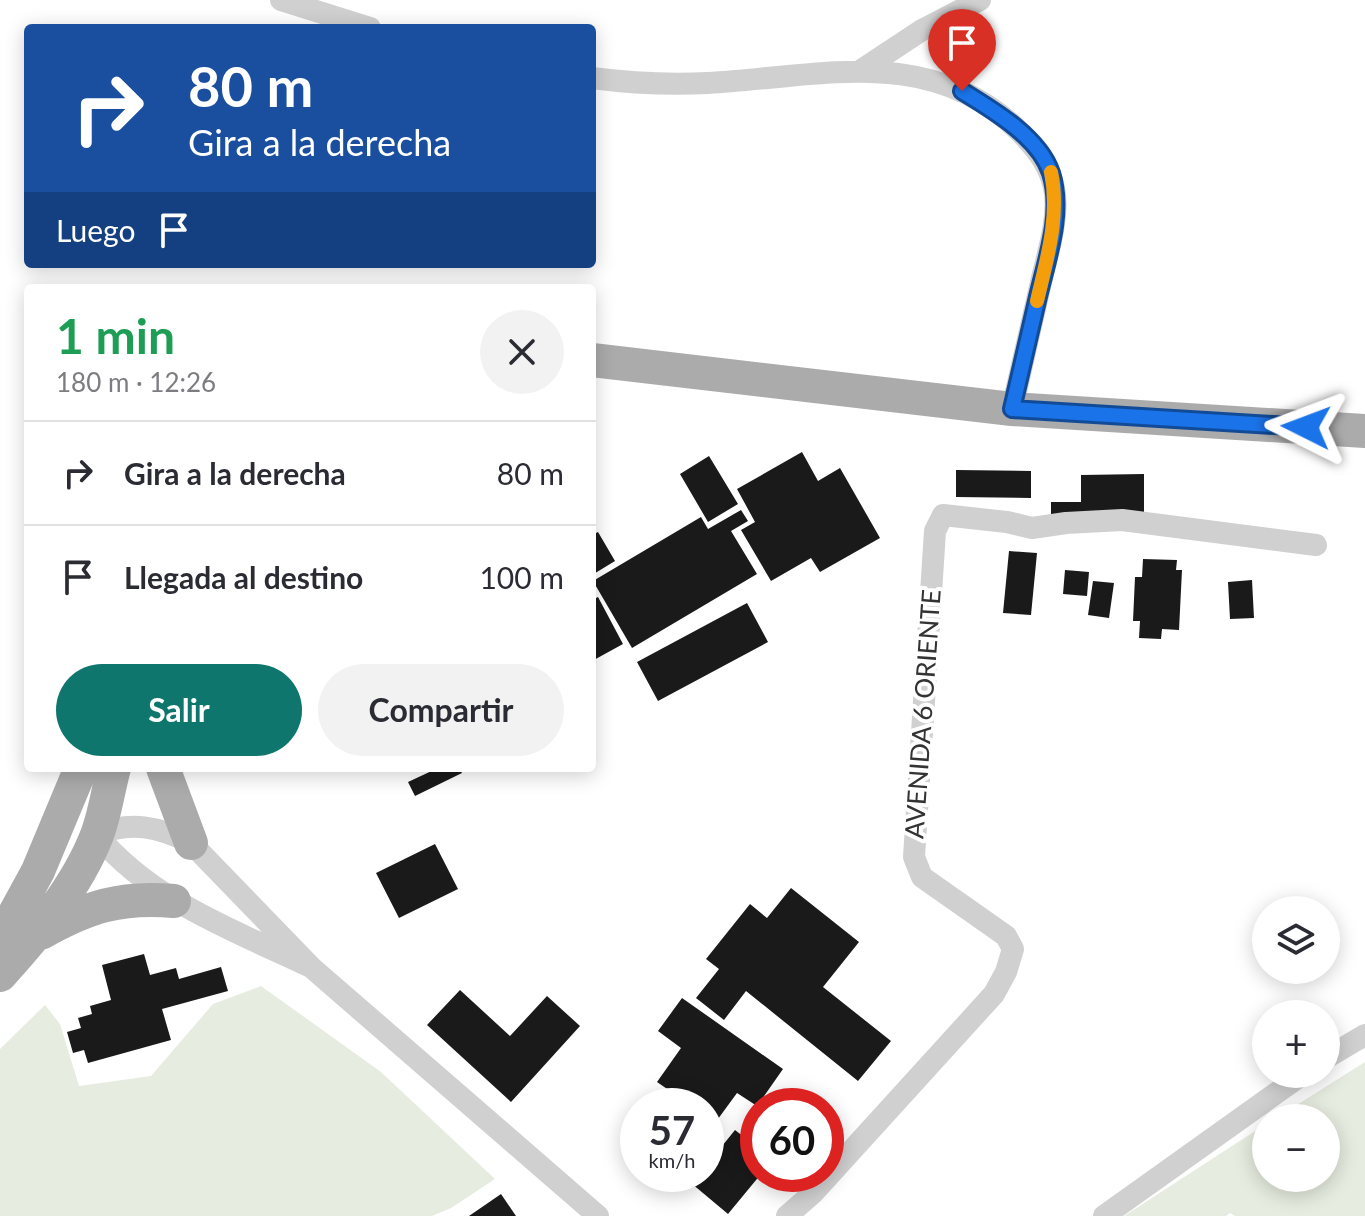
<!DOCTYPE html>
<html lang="es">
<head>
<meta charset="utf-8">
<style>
	:root { --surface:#fff; --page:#f2f2f3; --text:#2b2b33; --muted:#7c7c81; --line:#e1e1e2; --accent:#0f766e }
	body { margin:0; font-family:Lato,sans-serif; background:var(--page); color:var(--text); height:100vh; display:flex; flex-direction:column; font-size:30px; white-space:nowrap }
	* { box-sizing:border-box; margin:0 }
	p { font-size:26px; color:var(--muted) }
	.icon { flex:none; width:44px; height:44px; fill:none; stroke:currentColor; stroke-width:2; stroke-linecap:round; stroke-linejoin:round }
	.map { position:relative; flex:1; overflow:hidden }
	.drawer { position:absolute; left:24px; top:284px; width:572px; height:488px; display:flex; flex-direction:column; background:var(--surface); border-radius:8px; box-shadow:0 4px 20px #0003 }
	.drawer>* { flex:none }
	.guide { position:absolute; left:24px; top:24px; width:572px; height:244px; border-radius:8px; box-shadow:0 4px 20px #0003; background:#1a4fa0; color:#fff; overflow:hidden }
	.controls { position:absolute; left:1252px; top:896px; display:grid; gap:16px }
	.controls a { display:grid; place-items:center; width:88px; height:88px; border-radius:50%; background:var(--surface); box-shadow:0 4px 20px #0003; font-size:40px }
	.speed { position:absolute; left:620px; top:1088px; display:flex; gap:16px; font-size:40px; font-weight:700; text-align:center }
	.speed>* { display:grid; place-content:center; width:104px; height:104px; border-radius:50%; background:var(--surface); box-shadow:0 4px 20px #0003; line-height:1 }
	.speed small { font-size:20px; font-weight:400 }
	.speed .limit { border:12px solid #d22; background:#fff; color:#111 }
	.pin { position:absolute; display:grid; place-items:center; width:68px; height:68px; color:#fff; margin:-82px -34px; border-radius:50% 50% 50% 0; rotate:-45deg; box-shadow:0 0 8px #0007 }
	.pin .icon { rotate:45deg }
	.me { position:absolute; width:88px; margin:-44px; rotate:273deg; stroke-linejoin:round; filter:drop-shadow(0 0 6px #0008) }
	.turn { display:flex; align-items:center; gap:28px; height:168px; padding:0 32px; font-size:36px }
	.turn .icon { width:104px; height:104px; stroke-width:2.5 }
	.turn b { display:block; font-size:56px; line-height:68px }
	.then { display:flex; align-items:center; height:76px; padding:0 32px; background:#0003; gap:16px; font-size:30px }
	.round { display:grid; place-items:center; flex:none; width:84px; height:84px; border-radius:42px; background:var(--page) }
	.head { display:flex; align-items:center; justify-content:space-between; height:136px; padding:0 32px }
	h1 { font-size:48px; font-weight:700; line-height:60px; color:#1e9e55 }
	.button { display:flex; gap:16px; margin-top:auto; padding:16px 32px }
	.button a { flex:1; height:92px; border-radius:48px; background:var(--accent); color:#fff; font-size:32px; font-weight:700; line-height:92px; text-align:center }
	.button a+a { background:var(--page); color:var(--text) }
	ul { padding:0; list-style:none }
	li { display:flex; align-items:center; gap:24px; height:104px; padding:0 32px; border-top:2px solid var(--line) }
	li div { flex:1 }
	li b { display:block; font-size:30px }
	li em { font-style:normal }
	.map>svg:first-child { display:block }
</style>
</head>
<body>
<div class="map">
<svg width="1365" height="1216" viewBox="0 0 1365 1216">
	<rect width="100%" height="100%" fill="#fff"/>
	<path fill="#e6ecdf" d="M261 986 381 1072 495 1179 451 1208 432 1216H0V1049L45 1005 60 1024 79 1086 151 1076 213 1004Z
		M1365 1062V1216H1235L1230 1213 1226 1216H1124L1266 1124V1178H1326V1118H1276Z"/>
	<path fill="#1a1a1a" d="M802 452 818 481 840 468 880 538 820 572 811 558 771 581 741 530 755 522 737 489Z
		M709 456 738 504 708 522 680 474Z
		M956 470 1031 471V498L956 497Z
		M1144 474V518L1051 519V502H1081V475Z
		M741 510 748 521 731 531 757 574 632 648 593 581 701 517 708 529Z
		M598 532 615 561 592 575V535Z
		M1009 551 1037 553 1031 615 1003 613Z
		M1143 559 1177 560 1176 570H1182L1179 630 1162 629 1161 639 1139 638 1140 621H1133L1135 577H1142Z
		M1065 570 1089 572 1087 596 1063 594Z
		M1252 580 1254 618 1230 619 1228 582Z
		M1093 581 1114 583 1109 618 1088 615Z
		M598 597 623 644 592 661V600Z
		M747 603 768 642 658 701 637 662Z
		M438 768H459L462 773 415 796 408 782Z
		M435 844 458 889 399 918 376 873Z
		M791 888 859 942 823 987 891 1041 858 1081 746 991 724 1020 696 998 719 969 706 959 750 904 767 918Z
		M144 954 150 975 176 968 179 979 221 967 228 991 162 1009 171 1040 88 1063 84 1050 73 1053 67 1032 81 1028 78 1018 92 1014 90 1006 111 1000 102 965Z
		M460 990 510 1036 547 996 580 1026 511 1102 427 1025Z
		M682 998 783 1069 757 1106 737 1093 715 1123 706 1116V1106H692L657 1082 681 1048 658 1031Z
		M735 1130 758 1148V1174H761L728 1214 691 1183 699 1174H706V1166Z
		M501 1194 516 1216H469Z"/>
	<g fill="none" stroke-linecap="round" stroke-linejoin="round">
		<path stroke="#d0d0d0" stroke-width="22" d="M281 0 370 28
			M860 71 922 30 980 0
			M592 78C630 83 669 85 708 83 818 77 931 43 1020 132 1037 150 1052 168 1055 194 1058 221 1048 252 1042 278 1032 321 1022 365 1012 409
			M311 967C235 931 152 901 97 835 130 820 159 827 191 843L311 967 598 1216
			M1326 1058 1365 1035
			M787 1216 813 1193 994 994 1006 972 1013 949 1006 936 922 877 914 857 935 531 943 515 1007 522 1032 528 1066 523 1122 520 1316 545
			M1104 1216 1303 1074"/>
		<path stroke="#ababab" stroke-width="34" d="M592 360 1012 409 1365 431
			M163 768 191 843
			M41 933C87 907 121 896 174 901
			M0 941 38 871 81 768
			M0 975C37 934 77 887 97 835 105 814 108 790 114 768"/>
	</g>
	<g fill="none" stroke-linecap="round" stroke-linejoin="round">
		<defs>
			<path id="route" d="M962 91C993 110 1039 137 1051 173 1064 214 1046 261 1037 301 1029 337 1020 373 1012 409L1306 427"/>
		</defs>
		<use href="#route" stroke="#114b97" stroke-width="20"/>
		<use href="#route" stroke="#1a73e8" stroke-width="14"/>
		<path stroke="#f59e0b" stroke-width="14" d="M1037 301C1047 258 1060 216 1051 172"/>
	</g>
	<g text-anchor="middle" stroke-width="8" stroke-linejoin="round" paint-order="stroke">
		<g font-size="26" fill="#333" stroke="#fff">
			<text transform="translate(923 714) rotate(-86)" y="9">AVENIDA 6 ORIENTE</text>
		</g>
	</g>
</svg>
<div class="controls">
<a><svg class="icon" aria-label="layers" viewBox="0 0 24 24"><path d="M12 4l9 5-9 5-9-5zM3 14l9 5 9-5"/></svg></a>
<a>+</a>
<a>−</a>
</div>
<div class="speed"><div>57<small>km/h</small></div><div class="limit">60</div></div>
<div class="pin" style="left:962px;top:91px;background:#d93025"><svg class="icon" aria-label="arrive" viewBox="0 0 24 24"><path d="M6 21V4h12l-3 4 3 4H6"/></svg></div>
<svg class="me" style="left:1306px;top:427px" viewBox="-20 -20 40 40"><path d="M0-17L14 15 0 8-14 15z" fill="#1a73e8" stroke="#fff" stroke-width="4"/></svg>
<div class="guide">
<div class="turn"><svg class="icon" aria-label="right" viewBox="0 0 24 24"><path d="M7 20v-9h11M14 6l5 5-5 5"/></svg><div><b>80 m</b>Gira a la derecha</div></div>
<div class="then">Luego<svg class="icon" aria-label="arrive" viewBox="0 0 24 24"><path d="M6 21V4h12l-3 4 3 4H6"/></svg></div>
</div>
<section class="drawer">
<div class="head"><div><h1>1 min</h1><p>180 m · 12:26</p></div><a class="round"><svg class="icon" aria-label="close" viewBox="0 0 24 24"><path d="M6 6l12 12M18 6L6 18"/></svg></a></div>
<ul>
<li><svg class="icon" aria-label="right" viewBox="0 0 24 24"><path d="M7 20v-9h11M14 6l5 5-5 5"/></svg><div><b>Gira a la derecha</b></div><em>80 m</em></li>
<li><svg class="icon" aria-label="arrive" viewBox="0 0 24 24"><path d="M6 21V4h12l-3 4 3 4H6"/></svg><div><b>Llegada al destino</b></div><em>100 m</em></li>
</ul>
<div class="button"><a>Salir</a><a>Compartir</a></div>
</section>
</div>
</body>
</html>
